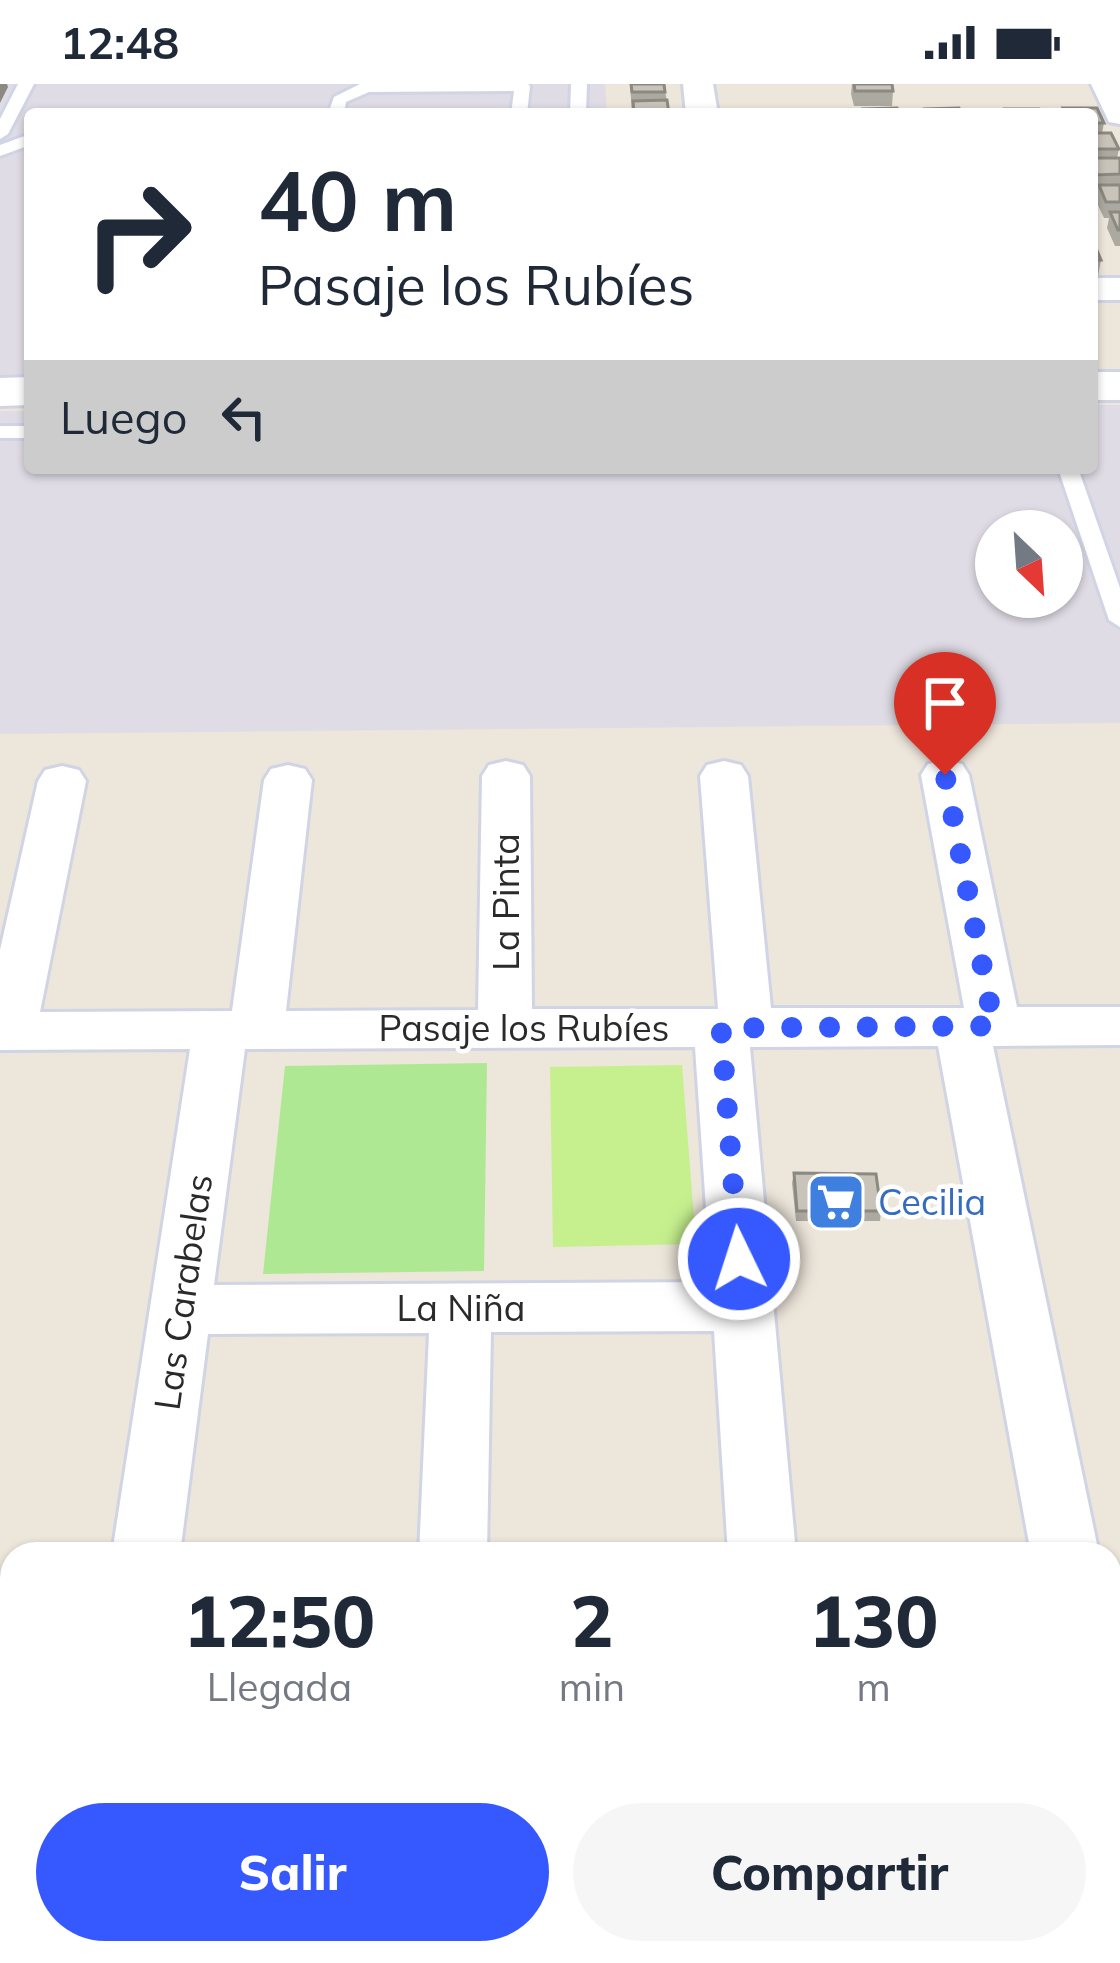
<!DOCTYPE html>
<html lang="es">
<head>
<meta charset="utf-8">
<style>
	:root { --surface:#fff; --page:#f6f6f7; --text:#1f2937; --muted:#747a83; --accent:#3659ff }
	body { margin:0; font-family:Mulish,sans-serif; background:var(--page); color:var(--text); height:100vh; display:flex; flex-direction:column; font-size:45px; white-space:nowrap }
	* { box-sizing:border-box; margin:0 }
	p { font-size:39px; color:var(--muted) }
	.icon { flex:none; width:66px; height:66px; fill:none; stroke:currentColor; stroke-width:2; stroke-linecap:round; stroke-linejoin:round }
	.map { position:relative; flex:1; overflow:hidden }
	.sheet { position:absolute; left:0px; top:1458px; width:1122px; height:423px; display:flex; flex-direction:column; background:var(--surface); border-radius:36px 36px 0 0; box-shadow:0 3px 9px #0004 }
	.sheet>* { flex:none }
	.top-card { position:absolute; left:24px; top:24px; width:1074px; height:366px; border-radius:12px; box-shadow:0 3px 9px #0004; background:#fff; color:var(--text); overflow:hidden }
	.needle { width:78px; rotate:155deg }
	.tools { position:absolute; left:975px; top:426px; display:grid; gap:24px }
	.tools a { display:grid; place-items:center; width:108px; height:108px; border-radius:50%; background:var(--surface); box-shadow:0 3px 9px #0004; font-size:60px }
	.pin { position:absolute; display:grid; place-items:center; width:102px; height:102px; color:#fff; margin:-123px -51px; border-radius:50% 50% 50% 0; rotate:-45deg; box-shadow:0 0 12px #0007 }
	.pin .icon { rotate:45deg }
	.me { position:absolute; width:132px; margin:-66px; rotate:356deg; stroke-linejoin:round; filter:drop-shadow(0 0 9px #0008) }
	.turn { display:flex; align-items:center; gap:42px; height:252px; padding:0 36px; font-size:54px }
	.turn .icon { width:156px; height:156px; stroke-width:2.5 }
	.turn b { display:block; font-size:84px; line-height:102px }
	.then { display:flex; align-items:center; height:114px; padding:0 36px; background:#0003; gap:24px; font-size:45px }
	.eta { display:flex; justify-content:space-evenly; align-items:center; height:204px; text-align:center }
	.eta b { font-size:72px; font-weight:800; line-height:84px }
	.action { display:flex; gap:24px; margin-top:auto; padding:24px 36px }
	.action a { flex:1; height:138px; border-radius:72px; background:var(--accent); color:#fff; font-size:48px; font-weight:800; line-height:138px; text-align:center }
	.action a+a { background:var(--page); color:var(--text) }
	.status { display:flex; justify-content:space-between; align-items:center; height:84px; padding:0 60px; background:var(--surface); direction:ltr }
	.status svg { height:33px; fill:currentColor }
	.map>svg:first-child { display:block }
</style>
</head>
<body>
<div class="status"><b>12:48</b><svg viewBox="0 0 49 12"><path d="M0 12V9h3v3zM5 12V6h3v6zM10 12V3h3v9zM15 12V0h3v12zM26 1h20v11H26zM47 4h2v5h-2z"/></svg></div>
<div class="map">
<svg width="1120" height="1879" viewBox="0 0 1120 1879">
	<rect width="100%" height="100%" fill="#ede6db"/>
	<path fill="#dfdce5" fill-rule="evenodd" d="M0 0H605L607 30H30V291H0Z
		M1092 321H1120V639L0 650V327H30V384H1092ZM996 447H1062V513H996Z"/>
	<path fill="#afe893" d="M487 979 484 1187 263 1190 285 982Z"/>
	<path fill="#c6f08e" d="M682 981 696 1160 553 1163 550 983Z"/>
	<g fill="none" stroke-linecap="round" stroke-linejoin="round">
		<defs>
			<path id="service" d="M18 0H34L8 50 0 55V35Z
				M360 0H528L530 2 527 30H511L514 7 369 8 346 18 344 30H328L334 13Z
				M571 0H587L586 30H570Z
				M30 50V61L0 72V61Z
				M0 342H30V354H0Z
				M1058 384H1078L1120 504V543L1109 536Z"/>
			<path id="minor" d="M683 0H713L718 30H686Z
				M1091 0H1120V40L1109 38Z
				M1092 194H1120V216H1092Z
				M945 676 962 680 969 691 1017 923H1120V961L993 962 1099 1470H1031L938 962 750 963 796 1470H728L714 1247 491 1248 487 1470H419L429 1249 208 1250 180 1470H112L190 965 0 966V866L38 697 45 686 62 682 79 686 86 697 40 928 232 927 264 696 271 685 288 681 305 685 312 696 286 927 478 926 482 692 489 681 506 677 523 681 530 692 532 925H718L700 692 707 681 724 677 741 681 748 692 771 924H964L921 691 928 680ZM695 963 711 1198 214 1201 245 965Z
				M1110 1662 1120 1666V1784L1110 1780Z
				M51 1869H129L127 1879H49Z
				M402 1869H480V1879H402Z
				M755 1869H833V1879H755Z"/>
			<path id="secondary" d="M1092 288H1120V316H1092Z
				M30 293V321L0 322V294Z"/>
		</defs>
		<use href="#service" stroke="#d0d4e4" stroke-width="6"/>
		<use href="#minor" stroke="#d0d4e4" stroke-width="6"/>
		<use href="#secondary" stroke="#d0d4e4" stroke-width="6"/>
		<use href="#service" fill="#fff" fill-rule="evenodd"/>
		<use href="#minor" fill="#fff" fill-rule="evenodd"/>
		<use href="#secondary" fill="#fff" fill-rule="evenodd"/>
	</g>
	<path fill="#aca9a0" d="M630 0H664L669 30H632Z
		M852 0H892L893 7 892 22H854L851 10Z
		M1063 24H1097L1104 39 1102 49H1111L1119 65 1117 74H1120V162H1115L1107 144 1109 134H1104L1096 117 1098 107H1092V30H1062Z
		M1092 157 1101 176 1098 192 1092 193Z
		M794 1089 881 1127 880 1137H796L792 1099Z"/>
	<path fill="#8c8982" d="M0 0H7L8 3 0 19Z"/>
	<path fill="#c8c4ba" stroke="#8c8982" stroke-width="3" d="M631 0H664L665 8H632Z
		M854 0H892L893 7H855Z
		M667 16 669 30H634L633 17Z
		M897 24 899 30H865L863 25Z
		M959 24 961 30H927L925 25Z
		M1063 24H1097L1104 39H1092V30H1066Z
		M1005 25H1039L1041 30H1007Z
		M1092 49H1111L1119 65H1092Z
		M1092 74H1120V90L1095 91 1092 83Z
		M1099 101H1120V118H1106Z
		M1110 128H1120V146H1118Z
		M1092 157H1093L1101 176H1092Z
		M794 1089 876 1090 881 1127H797Z"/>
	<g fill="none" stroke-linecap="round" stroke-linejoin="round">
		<path stroke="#3659ff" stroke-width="21" stroke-dasharray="0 37.8" d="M739 1175 721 944 994 942 945 691"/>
	</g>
	<defs>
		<symbol id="supermarket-square" viewBox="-11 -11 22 22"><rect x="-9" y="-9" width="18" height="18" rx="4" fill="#3f7fe0" stroke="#fff"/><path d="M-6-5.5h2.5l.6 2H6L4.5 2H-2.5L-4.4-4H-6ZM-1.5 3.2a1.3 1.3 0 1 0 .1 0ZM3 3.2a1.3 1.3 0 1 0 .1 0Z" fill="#fff"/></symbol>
	</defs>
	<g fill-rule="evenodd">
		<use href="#supermarket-square" x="803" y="1085" width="66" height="66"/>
	</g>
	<g text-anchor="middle" stroke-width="9" stroke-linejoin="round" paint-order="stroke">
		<g font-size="36" fill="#2a2a2a" stroke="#fff">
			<text transform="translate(506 818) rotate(-90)" y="13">La Pinta</text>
			<text x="524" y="957">Pasaje los Rubíes</text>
			<text transform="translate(183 1208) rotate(-82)" y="13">Las Carabelas</text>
			<text x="461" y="1237">La Niña</text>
		</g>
		<g font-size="36" fill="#366cbe" stroke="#fff" text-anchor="start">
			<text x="878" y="1131">Cecilia</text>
		</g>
	</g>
</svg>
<div class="tools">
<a><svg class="needle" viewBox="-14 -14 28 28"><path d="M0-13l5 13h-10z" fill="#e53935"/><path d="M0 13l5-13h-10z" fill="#747a83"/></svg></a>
</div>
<div class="pin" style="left:945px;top:691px;background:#d93025"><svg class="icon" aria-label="arrive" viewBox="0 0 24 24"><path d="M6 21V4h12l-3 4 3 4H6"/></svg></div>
<svg class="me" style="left:739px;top:1175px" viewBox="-20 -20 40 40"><circle r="17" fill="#3659ff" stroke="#fff" stroke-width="3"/><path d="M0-11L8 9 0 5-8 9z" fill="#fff"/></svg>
<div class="top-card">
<div class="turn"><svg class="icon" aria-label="right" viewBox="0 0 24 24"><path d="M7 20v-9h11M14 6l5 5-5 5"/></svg><div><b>40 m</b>Pasaje los Rubíes</div></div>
<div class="then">Luego<svg class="icon" aria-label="left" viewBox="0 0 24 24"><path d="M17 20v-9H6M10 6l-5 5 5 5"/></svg></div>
</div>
<section class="sheet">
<div class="eta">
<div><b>12:50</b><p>Llegada</p></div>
<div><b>2</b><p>min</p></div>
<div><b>130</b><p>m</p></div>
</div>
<div class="action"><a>Salir</a><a>Compartir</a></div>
</section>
</div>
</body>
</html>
